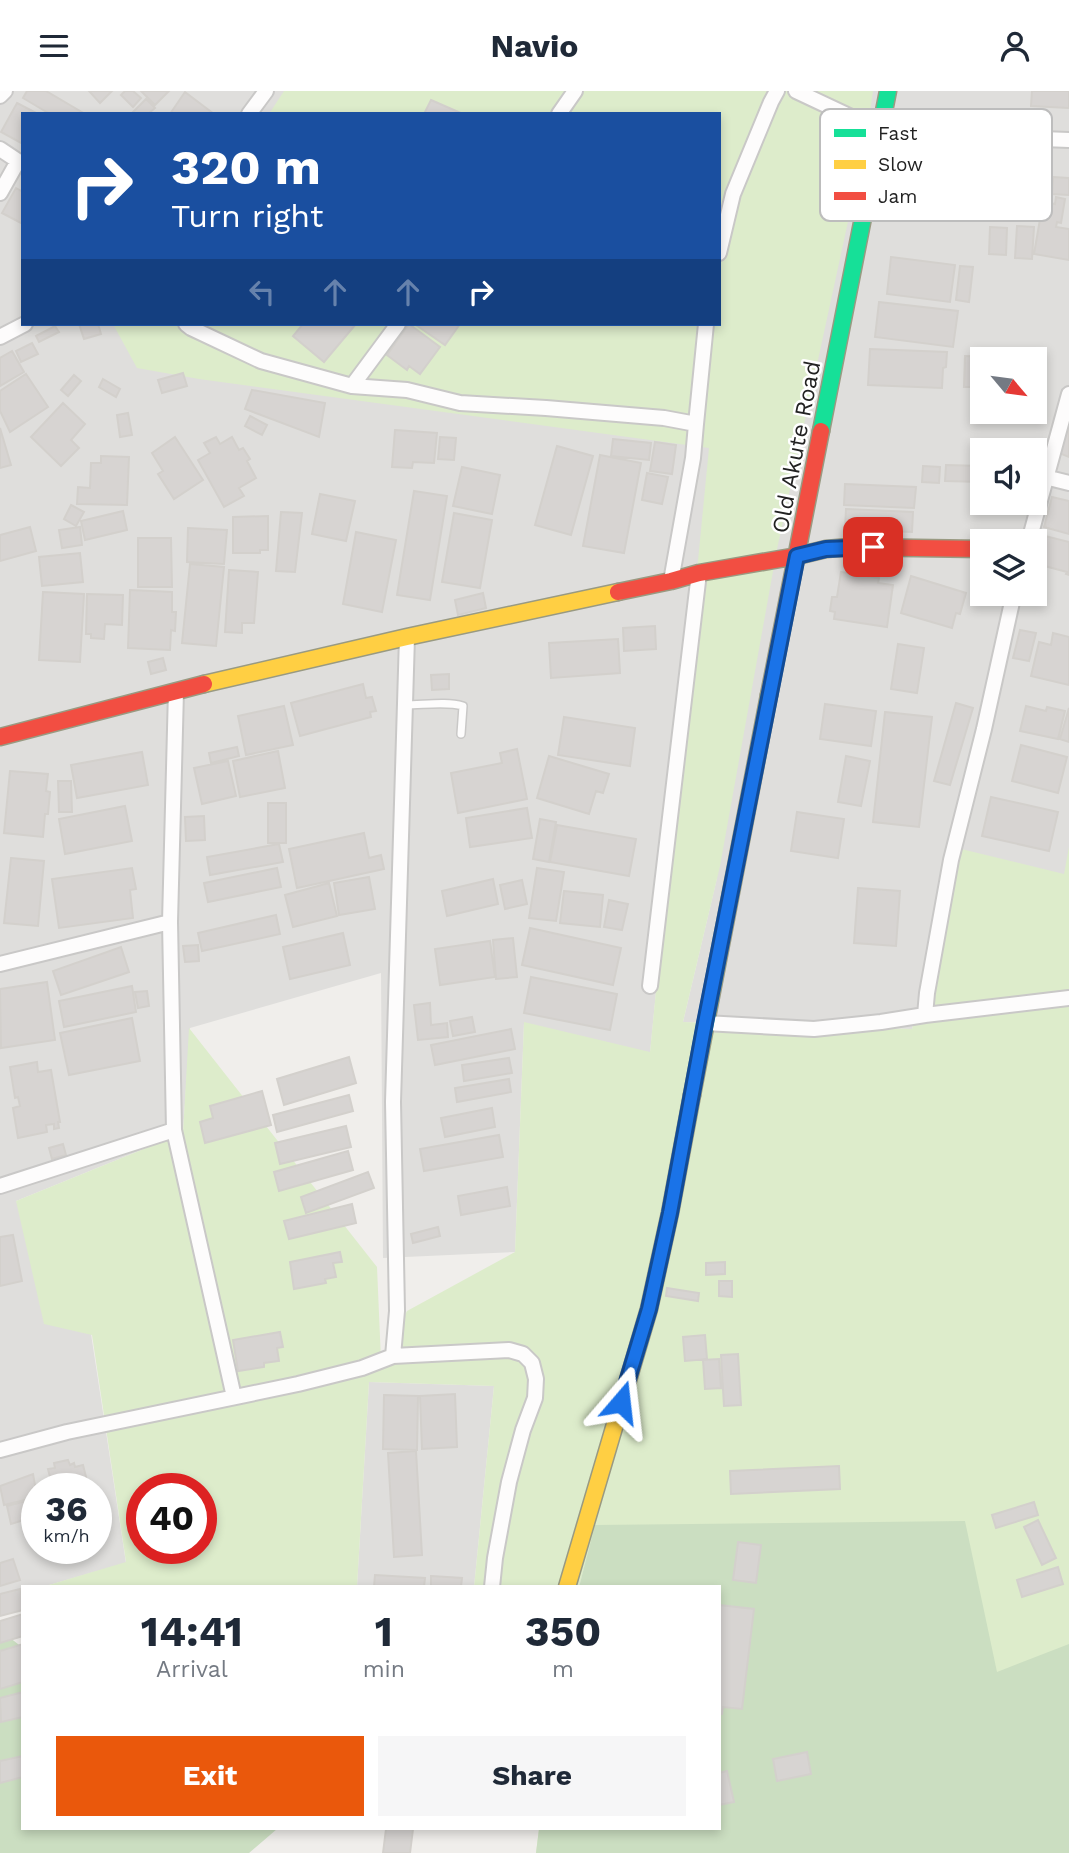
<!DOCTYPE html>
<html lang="en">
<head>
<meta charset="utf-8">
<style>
	:root { --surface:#fff; --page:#f6f6f7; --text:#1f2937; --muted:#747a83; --accent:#ea580c }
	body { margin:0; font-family:"Work Sans",sans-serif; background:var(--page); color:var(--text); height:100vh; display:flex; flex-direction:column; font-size:26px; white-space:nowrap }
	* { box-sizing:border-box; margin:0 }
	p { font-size:23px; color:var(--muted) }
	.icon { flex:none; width:38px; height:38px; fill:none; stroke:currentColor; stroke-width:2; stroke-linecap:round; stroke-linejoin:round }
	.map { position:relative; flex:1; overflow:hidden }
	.side { position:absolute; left:21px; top:1494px; width:700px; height:245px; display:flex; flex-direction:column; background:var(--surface); border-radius:0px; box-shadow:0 4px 10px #0003 }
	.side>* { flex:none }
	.hud { position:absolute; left:21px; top:21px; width:700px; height:214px; border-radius:0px; box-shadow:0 4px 10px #0003; background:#1a4fa0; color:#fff; overflow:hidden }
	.needle { width:46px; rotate:119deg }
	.tools { position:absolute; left:970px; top:256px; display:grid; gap:14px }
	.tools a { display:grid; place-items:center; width:77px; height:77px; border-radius:0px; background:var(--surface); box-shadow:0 4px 10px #0003; font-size:35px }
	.speed { position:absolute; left:21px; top:1382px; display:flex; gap:14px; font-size:35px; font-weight:700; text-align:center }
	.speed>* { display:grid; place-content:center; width:91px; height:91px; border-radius:50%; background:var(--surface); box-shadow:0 4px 10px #0003; line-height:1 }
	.speed small { font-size:18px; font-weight:400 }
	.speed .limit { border:10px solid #d22; background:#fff; color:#111 }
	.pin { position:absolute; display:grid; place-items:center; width:60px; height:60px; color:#fff; margin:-30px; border-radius:14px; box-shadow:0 4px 10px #0006 }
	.me { position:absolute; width:77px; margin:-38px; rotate:17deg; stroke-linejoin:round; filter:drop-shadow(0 0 5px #0008) }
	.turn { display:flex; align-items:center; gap:24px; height:147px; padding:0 35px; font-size:32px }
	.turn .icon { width:91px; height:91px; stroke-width:2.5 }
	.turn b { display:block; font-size:49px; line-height:60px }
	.lanes { display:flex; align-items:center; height:66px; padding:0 35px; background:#0003; justify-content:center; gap:35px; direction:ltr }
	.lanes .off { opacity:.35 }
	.eta { display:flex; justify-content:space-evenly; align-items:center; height:119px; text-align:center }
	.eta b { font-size:42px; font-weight:700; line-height:49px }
	.button { display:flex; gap:14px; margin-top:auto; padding:14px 35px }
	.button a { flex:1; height:80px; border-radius:0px; background:var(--accent); color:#fff; font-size:28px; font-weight:700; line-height:80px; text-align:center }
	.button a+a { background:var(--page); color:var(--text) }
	header { display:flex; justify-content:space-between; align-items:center; height:91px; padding:0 35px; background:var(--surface); font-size:32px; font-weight:700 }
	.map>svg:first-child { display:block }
</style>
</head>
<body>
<header><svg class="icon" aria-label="menu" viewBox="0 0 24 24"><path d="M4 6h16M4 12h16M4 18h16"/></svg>Navio<svg class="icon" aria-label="person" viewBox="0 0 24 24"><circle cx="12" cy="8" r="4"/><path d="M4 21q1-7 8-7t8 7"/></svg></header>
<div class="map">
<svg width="1069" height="1762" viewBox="0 0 1069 1762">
	<rect width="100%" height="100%" fill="#f0eeeb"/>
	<path fill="#dfdedc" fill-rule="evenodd" d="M0 0H1069V999L919 909 912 938 683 931 717 787 670 759 650 962 524 932 515 1161 383 1167 381 882 190 937 183 1042 16 1110 91 1243 126 1472 42 1496H23V1502L0 1508ZM23 23H719V233H23ZM982 268H1034V320H982ZM982 359H1034V411H982ZM982 450H1034V502H982ZM37 1398H96V1458H37Z
		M369 1291 494 1295 474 1496H357Z"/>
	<path fill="#ddeccb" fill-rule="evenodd" d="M284 0H873L867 43 777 458 720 775 683 931 912 938 957 757 1064 783 1069 756V1762H536L539 1738H719L966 1434H596L579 1496H474L494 1295 369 1291 357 1496H42L126 1471 92 1244 44 1233 16 1110 183 1042 189 937 377 1176 381 1269 407 1220 515 1161 524 931 650 961 709 357 199 288 137 277 113 233H719V23H269ZM142 1398H201V1458H142Z"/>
	<path fill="#cbdec1" d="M965 1430 997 1581 1069 1553V1762H536L539 1738H719V1496H579L595 1434Z
		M0 1539 23 1557V1738H277L249 1762H0Z"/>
	<path fill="#d7d4d2" stroke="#d3d0cc" stroke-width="2" d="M27 0H46L85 23H50L23 7Z
		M89 0H112L100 12Z
		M125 0H133L141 7 133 16 121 4Z
		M141 0H169L155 14Z
		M1032 0H1069V17L1031 15Z
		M185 1 214 23H170Z
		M146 8 155 17 148 23H131Z
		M431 9 463 23H424Z
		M17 12 38 23H23V53L1 41Z
		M1053 86 1069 87V104L1052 103Z
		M16 97 23 101V133L2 122Z
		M1056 106 1065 108 1061 132 1057 131 1056 136 1069 138V169L1034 163 1043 111 1055 113Z
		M1017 135 1034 136 1032 168 1015 167Z
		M990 136 1007 137 1006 164 989 163Z
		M891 166 955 174 950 211 887 203Z
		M960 175 973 176 969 211 956 209Z
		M879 211 958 220 953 256 875 246Z
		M79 233H98L101 243 84 248Z
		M303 233H356L324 271 293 245Z
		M409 233 440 256 420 283 409 275 407 279 387 264Z
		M418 233H460L445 254 416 234Z
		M55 235 59 241 39 251 36 245Z
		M32 252 38 263 21 271 16 260Z
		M870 258 947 261 946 276 943 277 942 297 868 294Z
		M12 260 24 281 0 295V267Z
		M965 265 1027 267V268H982V296H964Z
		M183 282 187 295 162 302 158 289Z
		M26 283 48 316 10 341 0 320V300Z
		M74 284 81 290 68 305 61 299Z
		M103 288 120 298 116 306 99 296Z
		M252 299 325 312 319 346 245 318Z
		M63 312 85 333 71 349 79 357 61 375 31 346Z
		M128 322 132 344 120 346 117 324Z
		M250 325 267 334 262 344 245 335Z
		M1069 335V366L1059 362Z
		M0 337 11 374 0 377Z
		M395 339 437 342 434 372 413 371 412 377 392 376Z
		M175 346 203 389 174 408 158 383 163 380 152 362Z
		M216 346 220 353 232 346 239 359 243 357 250 368 247 370 256 387 239 397 244 405 224 416 198 369 210 362 204 352Z
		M440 346 456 347 454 369 438 368Z
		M613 348 651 352 649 369 611 365Z
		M655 351 676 354 672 383 650 380Z
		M557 355 593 365 571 444 535 434Z
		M600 364 641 372 624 462 583 455Z
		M101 365 129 366 127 414 77 413 78 396 90 397 91 372H101Z
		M946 374 982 375V391L945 390Z
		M923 375 940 376 939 392 922 391Z
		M462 376 500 384 492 423 453 415Z
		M647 382 668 386 662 413 642 409Z
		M845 393 916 396 914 417 844 414Z
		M414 400 447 405 430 509 397 504Z
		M320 403 355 410 346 450 312 443Z
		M1052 406 1069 410V443L1044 436Z
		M71 414 84 421 76 435 64 428Z
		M846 418 913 421 912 441 845 438Z
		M123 420 127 439 85 449 81 430Z
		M281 421 302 422 295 481 276 480Z
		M454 422 492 429 480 497 442 491Z
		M268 425V459H260V462H233V426Z
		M30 436 36 460 0 470V444Z
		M80 436 82 454 62 457 59 439Z
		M188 437 227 439 224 473 187 471Z
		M356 441 396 449 382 521 343 513Z
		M1045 445 1069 451V484L1066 483 1067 481 1037 473Z
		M138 447H171L172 496H138Z
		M80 462 83 491 42 495 39 466Z
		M190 473 224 476 216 555 182 552Z
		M229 479 258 481 254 532H242V542L225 541Z
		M841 481 879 487 878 492 893 494 887 536 834 528 835 521 830 520 832 506H837Z
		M911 485 966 502 960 523 956 522 952 537 901 522Z
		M130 499 172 501V521H176L175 540 171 539 170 559 128 557Z
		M43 501 84 503 80 571 39 569Z
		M483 502 486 517 458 524 455 509Z
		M87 503 123 504 122 534 105 533 104 548 91 547V543H86Z
		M655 535 656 558 624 560 623 537Z
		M1020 539 1036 542 1029 570 1013 567Z
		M1053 542 1069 546V594L1031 585 1039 551 1051 554Z
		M618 548 620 582 551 587 549 552Z
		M898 553 924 557 917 602 891 598Z
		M163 567 166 579 151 583 148 571Z
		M449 583V598L432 599 431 584Z
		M363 593 366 607 372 606 376 620 370 621 371 626 300 645 291 612Z
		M956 612 973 617 950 694 934 690Z
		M825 613 876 620 871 655 820 648Z
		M284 615 293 654 246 664 238 625Z
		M1026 615 1046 620 1047 616 1065 620 1058 648 1020 640Z
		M1069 617V651L1060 648Z
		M885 621 932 626 919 736 873 731Z
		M564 626 635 637 630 675 558 664Z
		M1021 654 1067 666 1058 702 1012 690Z
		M237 656 239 665 211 672 209 662Z
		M517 658 527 708 458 722 451 682 502 672 500 662Z
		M278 660 285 697 240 706 233 670Z
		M142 661 148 694 77 707 71 674Z
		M549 665 609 683 603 702 596 700 589 723 537 707Z
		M846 665 870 670 861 715 838 711Z
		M228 670 236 705 202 713 194 677Z
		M10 680 48 683 46 700 50 701 48 723H45L43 746 4 742Z
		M58 690H71L72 721H59Z
		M991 706 1058 721 1049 760 982 745Z
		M268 712H286V752H268Z
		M125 715 132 750 65 763 59 728Z
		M527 717 532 747 470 756 466 727Z
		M797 721 844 728 838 767 791 760Z
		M204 725 205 749 186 750 185 726Z
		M540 728 556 731 549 771 533 768Z
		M557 734 636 748 629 785 550 771Z
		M364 742 369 767 381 764 384 778 297 797 289 758Z
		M279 753 283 771 210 784 207 766Z
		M11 767 44 770 38 835 4 832Z
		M132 777 136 798 130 799 133 827 59 837 52 788Z
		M277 777 281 796 208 811 204 792Z
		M537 777 564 781 556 830 529 827Z
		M369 786 375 818 339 824 334 792Z
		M493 788 498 813 447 825 442 800Z
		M522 789 527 813 505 818 500 794Z
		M329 792 337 825 293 836 285 804Z
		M858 797 900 800 896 855 854 852Z
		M564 800 603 804 600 836 560 832Z
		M609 809 628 813 622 839 604 836Z
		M276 824 280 843 202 860 198 842Z
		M530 837 621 857 613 894 522 874Z
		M343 842 350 874 290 888 283 856Z
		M513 847 517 886 496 888 493 849Z
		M490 850 495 886 440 894 435 858Z
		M198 854 199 870 185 871 183 855Z
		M121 856 129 881 61 904 53 880Z
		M531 886 617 903 610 939 524 922Z
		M47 891 55 949 1 957 0 898Z
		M132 895 136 921 64 936 59 910Z
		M147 900 149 915 138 917 135 901Z
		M430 912 431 934 447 932 448 946 418 949 414 914Z
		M472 926 475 941 453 945 450 930Z
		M132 927 140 970 69 984 60 942Z
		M511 938 515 958 435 974 431 954Z
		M349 966 356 992 284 1014 277 988Z
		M509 967 512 982 464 990 462 974Z
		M37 971 38 981 51 979 60 1031H58L59 1037 54 1038V1033L46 1034 47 1041 18 1047 13 1017 20 1015 18 1006 15 1007 10 976Z
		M509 988 511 1001 457 1011 455 997Z
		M262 1000 271 1034 205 1052 200 1031 213 1027 210 1015Z
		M349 1004 353 1020 277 1041 273 1024Z
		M492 1017 495 1036 445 1046 441 1027Z
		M346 1035 351 1056 280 1073 275 1052Z
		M499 1044 503 1066 424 1080 420 1058Z
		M63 1053 66 1064 52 1068 49 1057Z
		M348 1060 353 1079 279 1100 274 1081Z
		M368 1081 374 1097 306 1122 301 1106Z
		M507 1096 510 1115 461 1124 458 1105Z
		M352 1113 356 1132 289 1148 284 1130Z
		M438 1136 440 1145 413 1152 411 1143Z
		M13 1144 22 1190 0 1195V1146Z
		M340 1161 342 1171 333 1172 336 1186 325 1188 326 1192 294 1198 290 1171Z
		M725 1171V1183L706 1184V1172Z
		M719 1190H732V1206L719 1205Z
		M667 1197 699 1202 698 1210 666 1205Z
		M280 1241 283 1256 277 1257 279 1270 264 1272V1276L238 1280 233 1249Z
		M705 1244 707 1268 685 1270 683 1246Z
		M738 1263 741 1314 724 1315 721 1264Z
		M719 1268 721 1297 705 1298 703 1269Z
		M455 1303 457 1356 422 1358 420 1305Z
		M384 1304 418 1305 417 1359 383 1358Z
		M416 1360 422 1464 394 1466 388 1362Z
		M68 1369 70 1374 74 1372 75 1376 83 1374 89 1398H53L48 1378 55 1377 54 1372Z
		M839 1375 840 1398 731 1403 730 1380Z
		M33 1383 37 1406 4 1414 0 1395Z
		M37 1407V1425L11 1433 7 1415Z
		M1034 1411 1038 1424 996 1437 992 1424Z
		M1038 1429 1056 1467 1042 1474 1024 1436Z
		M738 1451 761 1454 756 1492 733 1489Z
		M13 1468 20 1489 0 1495V1472Z
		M1058 1476 1063 1493 1022 1506 1017 1489Z
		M375 1484 425 1487 424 1496H374Z
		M431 1485 462 1487 461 1496H431Z
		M20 1498 23 1508V1519L0 1525V1503Z
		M719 1514 754 1518 742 1618 723 1616 722 1623H719Z
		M23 1523V1545L0 1552V1530Z
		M23 1553V1591L0 1598V1560Z
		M23 1601V1626L1 1631 0 1607Z
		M807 1661 811 1683 777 1690 773 1668Z
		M23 1665V1686L0 1692V1670Z
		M727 1680 734 1711 719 1714V1682Z
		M386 1738H413L410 1762H383Z"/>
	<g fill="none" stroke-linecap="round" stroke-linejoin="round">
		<defs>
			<path id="lane" d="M405 614C424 614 446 610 463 615L461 643"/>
			<path id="street" d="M796 0 881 40 922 39 1013 47 1069 49
				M0 5 5 0
				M249 23 266 0
				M559 23 575 0
				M0 58 18 70 0 102
				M719 162 733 103 771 11 777 0
				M186 233 191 237 261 270 352 295 407 299 460 312 546 317 664 327 696 333 693 367 671 490
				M0 246 25 233
				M352 295 398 233
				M696 333 706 233
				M1045 386 1069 392
				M1029 450 1069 303
				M176 600 170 831 174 1039 234 1306
				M0 873 170 831
				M650 895 699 482
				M925 924 1069 907
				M705 932 814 938 881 931 925 924 927 902 951 769 984 638 1014 502
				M0 1095 174 1039
				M393 1265 397 1220 393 1011 407 546
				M0 1359 67 1341 298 1293 362 1277 393 1265 509 1259 523 1263 532 1272 536 1288 535 1307 523 1339 509 1391 495 1467 492 1496"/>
			<path id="fast" d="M821 340 888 0
				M692 1004 769 604"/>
			<path id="slow" d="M204 593 407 546 618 501
				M567 1496 649 1218 670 1122 692 1004"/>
			<path id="jam" d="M618 501 671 490 699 482 797 465 826 458 850 456 982 458
				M769 604 821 340
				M0 646 204 593"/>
		</defs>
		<use href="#lane" stroke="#c9c8c7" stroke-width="10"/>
		<use href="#street" stroke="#c9c8c7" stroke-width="18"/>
		<use href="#fast" stroke="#999a82" stroke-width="19"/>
		<use href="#slow" stroke="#999a82" stroke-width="19"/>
		<use href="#jam" stroke="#999a82" stroke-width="19"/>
		<use href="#lane" stroke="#fdfcfc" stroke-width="7"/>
		<use href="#street" stroke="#fdfcfc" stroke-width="14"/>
		<use href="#fast" stroke="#16e098" stroke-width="16"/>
		<use href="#slow" stroke="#ffcf43" stroke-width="16"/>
		<use href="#jam" stroke="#f24e42" stroke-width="16"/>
	</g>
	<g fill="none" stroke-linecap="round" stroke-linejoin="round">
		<defs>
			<path id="route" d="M621 1311 649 1218 670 1122 705 932 797 465 826 458 873 456"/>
		</defs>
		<use href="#route" stroke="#114b97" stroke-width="18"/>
		<use href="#route" stroke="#1a73e8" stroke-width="12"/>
	</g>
	<g text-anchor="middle" stroke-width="5" stroke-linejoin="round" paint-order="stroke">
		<g font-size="23" fill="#222" stroke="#fff">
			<text transform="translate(796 356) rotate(-79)" y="8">Old Akute Road</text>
		</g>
	</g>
	<rect x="820" y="18" width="232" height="112" rx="10" fill="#fff" stroke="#bdbdbd" stroke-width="2"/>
	<rect x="834" y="38" width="32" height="8" fill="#16e098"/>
	<rect x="834" y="69" width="32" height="9" fill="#ffcf43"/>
	<rect x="834" y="101" width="32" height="8" fill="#f24e42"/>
	<g font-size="19" fill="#222">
		<text x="878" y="49">Fast</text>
		<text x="878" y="80">Slow</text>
		<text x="878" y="112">Jam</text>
	</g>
</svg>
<div class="tools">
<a><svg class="needle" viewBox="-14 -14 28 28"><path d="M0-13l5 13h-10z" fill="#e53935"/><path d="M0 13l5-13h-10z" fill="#747a83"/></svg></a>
<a><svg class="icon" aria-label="sound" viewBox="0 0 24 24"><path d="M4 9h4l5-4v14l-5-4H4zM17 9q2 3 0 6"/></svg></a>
<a><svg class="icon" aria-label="layers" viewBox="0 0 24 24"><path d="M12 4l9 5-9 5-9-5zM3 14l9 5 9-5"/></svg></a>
</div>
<div class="speed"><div>36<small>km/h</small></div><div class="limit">40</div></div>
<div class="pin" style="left:873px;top:456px;background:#d93025"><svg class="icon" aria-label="arrive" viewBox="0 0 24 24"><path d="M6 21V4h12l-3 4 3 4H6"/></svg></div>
<svg class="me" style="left:621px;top:1311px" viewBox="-20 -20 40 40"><path d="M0-17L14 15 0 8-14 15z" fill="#1a73e8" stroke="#fff" stroke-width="4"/></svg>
<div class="hud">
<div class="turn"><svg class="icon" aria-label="right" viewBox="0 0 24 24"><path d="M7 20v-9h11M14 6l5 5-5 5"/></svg><div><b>320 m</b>Turn right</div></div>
<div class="lanes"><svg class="icon off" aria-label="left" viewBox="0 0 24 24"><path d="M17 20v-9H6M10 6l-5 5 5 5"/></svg><svg class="icon off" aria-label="ahead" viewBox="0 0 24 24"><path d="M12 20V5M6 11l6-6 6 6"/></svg><svg class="icon off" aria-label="ahead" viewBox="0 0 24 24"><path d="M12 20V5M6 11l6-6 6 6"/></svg><svg class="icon" aria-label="right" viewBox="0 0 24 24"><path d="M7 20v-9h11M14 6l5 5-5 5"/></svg></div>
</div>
<section class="side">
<div class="eta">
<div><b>14:41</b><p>Arrival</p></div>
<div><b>1</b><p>min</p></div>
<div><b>350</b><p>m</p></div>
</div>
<div class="button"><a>Exit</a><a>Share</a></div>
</section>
</div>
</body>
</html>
